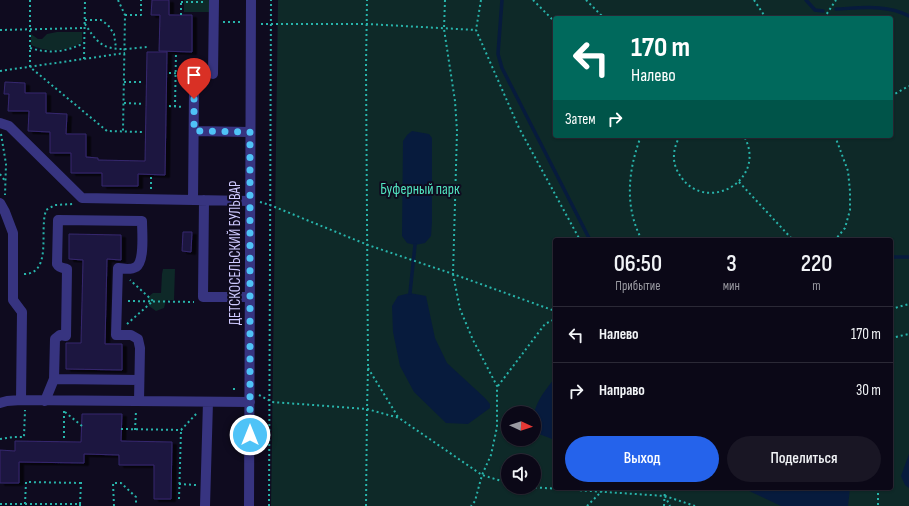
<!DOCTYPE html>
<html lang="ru">
<head>
<meta charset="utf-8">
<style>
	:root { --surface:#0b0817; --page:#191624; --text:#f1f3f6; --muted:#9a9aa1; --line:#2b2936; --accent:#2563eb }
	body { margin:0; font-family:"Sofia Sans Condensed",sans-serif; background:var(--page); color:var(--text); height:100vh; display:flex; flex-direction:column; font-size:15px; white-space:nowrap }
	* { box-sizing:border-box; margin:0 }
	p { font-size:13px; color:var(--muted) }
	.icon { flex:none; width:22px; height:22px; fill:none; stroke:currentColor; stroke-width:2; stroke-linecap:round; stroke-linejoin:round }
	.map { position:relative; flex:1; overflow:hidden }
	.sheet { position:absolute; left:553px; top:238px; width:340px; height:252px; display:flex; flex-direction:column; background:var(--surface); border-radius:4px; box-shadow:0 1px 3px #0004,0 0 0 1px var(--line) }
	.sheet>* { flex:none }
	.banner { position:absolute; left:553px; top:16px; width:340px; height:122px; border-radius:4px; box-shadow:0 1px 3px #0004,0 0 0 1px var(--line); background:#00695c; color:#fff; overflow:hidden }
	.needle { width:26px; rotate:93deg }
	.tools { position:absolute; left:501px; top:406px; display:grid; gap:8px }
	.tools a { display:grid; place-items:center; width:40px; height:40px; border-radius:50%; background:var(--surface); box-shadow:0 1px 3px #0004,0 0 0 1px var(--line); font-size:20px }
	.pin { position:absolute; display:grid; place-items:center; width:34px; height:34px; color:#fff; margin:-41px -17px; border-radius:50% 50% 50% 0; rotate:-45deg; box-shadow:0 0 4px #0007 }
	.pin .icon { rotate:45deg }
	.me { position:absolute; width:44px; margin:-22px; rotate:0deg; stroke-linejoin:round; filter:drop-shadow(0 0 3px #0008) }
	.turn { display:flex; align-items:center; gap:14px; height:84px; padding:0 12px; font-size:18px }
	.turn .icon { width:52px; height:52px; stroke-width:2.5 }
	.turn b { display:block; font-size:28px; line-height:34px }
	.then { display:flex; align-items:center; height:38px; padding:0 12px; background:#0003; gap:8px; font-size:15px }
	.eta { display:flex; justify-content:space-evenly; align-items:center; height:68px; text-align:center }
	.eta b { font-size:24px; font-weight:600; line-height:28px }
	.action { display:flex; gap:8px; margin-top:auto; padding:8px 12px }
	.action a { flex:1; height:46px; border-radius:24px; background:var(--accent); color:#fff; font-size:16px; font-weight:600; line-height:46px; text-align:center }
	.action a+a { background:var(--page); color:var(--text) }
	ul { padding:0; list-style:none }
	li { display:flex; align-items:center; gap:12px; height:56px; padding:0 12px; border-top:1px solid var(--line) }
	li div { flex:1 }
	li b { display:block; font-size:15px }
	li em { font-style:normal }
	.map>svg:first-child { display:block }
</style>
</head>
<body>
<div class="map">
<svg width="909" height="506" viewBox="0 0 909 506">
	<defs>
		<filter id="shadow"><feDropShadow dx="4.5" dy="2.5" stdDeviation="0" flood-color="#0009"/></filter>
	</defs>
	<rect width="100%" height="100%" fill="#0f0b1f"/>
	<path fill="#0e2928" fill-rule="evenodd" d="M184 0H210V12H184Z
		M278 0H909V506H271ZM555 18H891V136H555ZM555 240H891V488H555ZM508 413H534V439H508ZM508 461H534V487H508Z
		M57 32H82V42C67 52 47 53 31 45V34L38 39H42L47 34Z
		M163 269H175L174 300H166L164 308 156 311 149 306C147 300 148 296 153 293H161L162 274Z"/>
	<path fill="#071b3d" d="M412 131 429 134 432 138V222L431 236 425 243 415 245 407 243 402 236 403 141 407 135Z
		M410 293 426 296 435 338 447 363 485 398 490 404V408L468 424 446 423 414 392 400 366 393 332 392 306 398 296Z
		M555 378V440L539 434C537 432 535 429 534 426 530 409 545 390 555 378Z
		M909 454V488L905 485 901 476Z
		M743 488H850L848 506H781Z"/>
	<g fill="none" stroke-linecap="round" stroke-linejoin="round">
		<path stroke="#071b3d" stroke-width="3.5" d="M502 0 498 54 502 68 590 240
			M806 0 815 10 823 11
			M836 9C861 8 886 4 909 16
			M891 257H909
			M410 293 415 245
			M511 410 534 413"/>
	</g>
	<path fill="#1f1741" stroke="#35286e" filter="url(#shadow)" d="M152 0H169V15H192V52L159 51 160 15H151Z
		M147 52H167L165 175 138 174V186H102V173H71V153H50V132L28 131 29 111H8L9 94H4L5 82 25 83V93H46V113L67 114 66 134H86V157L98 158V160L145 161Z
		M183 232H192L191 252 182 251Z
		M69 234 121 235V260L107 259 105 344H122V370L66 369V343H81L83 260 69 259Z
		M82 414H122L121 441 172 442 171 499H154V465H119V455L84 454V463L19 462V483H0V450L15 451V441L81 442Z"/>
	<g fill="none" stroke-linecap="round" stroke-linejoin="round">
		<path stroke="#28b4ab" stroke-width="2" stroke-dasharray="2 3" stroke-linecap="butt" d="M30 0V67L107 131 143 132
			M118 0 125 15 123 131
			M445 0 444 29 455 101 457 131 453 274 460 309 473 340 497 386V427L491 455 482 475 475 501 471 506
			M481 0 476 30 519 128 580 240
			M533 0 555 22
			M586 0 604 18
			M754 0 766 18
			M181 2H203
			M125 15H141V0
			M181 15V0
			M824 18 836 0
			M85 20H101L108 25 114 34 116 48
			M223 22H241
			M85 24C89 30 93 37 99 42 111 53 133 48 148 47
			M261 24H367L476 30
			M0 30 85 28
			M30 48C50 54 66 52 84 43
			M84 59 85 0
			M0 71 125 53
			M169 73 204 74
			M124 82H144
			M891 96 909 86
			M124 103 144 104
			M169 106 183 107
			M175 107 176 52
			M1 134 6 164 5 195
			M641 136C628 170 624 207 642 240
			M680 136C674 146 672 158 676 168 698 219 770 183 744 136
			M835 136 848 171 850 191V210L845 228 835 240
			M0 174 5 181
			M739 182 793 240
			M151 189V176
			M260 202 270 205 368 245 453 274 555 311
			M24 274C49 274 42 239 44 222 44 218 45 214 46 210L55 205 73 204
			M128 301 194 302
			M891 309 909 304
			M127 324 153 301 130 280
			M891 338 909 334
			M368 368 398 417
			M498 386 545 324 555 319
			M233 389H238
			M259 395 272 402 367 409 399 418 482 475 508 483
			M65 412 82 426
			M121 429 181 430 197 413
			M135 430 136 411
			M64 438V410
			M0 439 13 437H24L25 410
			M179 484 196 485
			M530 487 665 496 695 506
			M878 488V506
			M665 496 670 506
			M179 499 181 430
			M0 504H80V506
			M25 504 26 482 81 483
			M80 504 81 483H85
			M114 506 113 483H121L136 497V503
			M269 506 271 0
			M366 506 367 409 368 368 366 67 367 0
			M587 506 602 491
			M664 506 665 488"/>
		<path stroke="#373480" stroke-width="10" d="M213 74 214 0
			M0 123 9 126 82 198 250 201
			M194 131 250 132
			M193 200 194 90
			M204 200 203 297H250
			M0 203 5 212 13 233V300L22 312 21 400
			M54 379 139 380
			M45 401 54 379 55 339 60 335 66 336 67 269C63 268 59 268 57 264L58 220 142 221C142 232 145 261 136 267 131 270 124 269 118 268L116 335H131L138 339 140 348 139 401
			M0 403 7 401 21 400 250 402
			M205 506 208 402
			M249 506 251 0"/>
	</g>
	<g fill="none" stroke-linecap="round" stroke-linejoin="round">
		<path stroke="#4fc3f7" stroke-width="7" stroke-dasharray="0 12.6" d="M194 99V131L250 132V435"/>
	</g>
	<g text-anchor="middle" stroke-width="4" stroke-linejoin="round" paint-order="stroke">
		<g font-size="15" fill="#51e3be" stroke="#0f0b1f">
			<text x="420" y="194">Буферный парк</text>
		</g>
		<g font-size="15" fill="#cfcaff" stroke="#0f0b1f">
			<text transform="translate(235 253) rotate(-90)" y="5">ДЕТСКОСЕЛЬСКИЙ БУЛЬВАР</text>
		</g>
	</g>
</svg>
<div class="tools">
<a><svg class="needle" viewBox="-14 -14 28 28"><path d="M0-13l5 13h-10z" fill="#e53935"/><path d="M0 13l5-13h-10z" fill="#9a9aa1"/></svg></a>
<a><svg class="icon" aria-label="sound" viewBox="0 0 24 24"><path d="M4 9h4l5-4v14l-5-4H4zM17 9q2 3 0 6"/></svg></a>
</div>
<div class="pin" style="left:194px;top:99px;background:#d93025"><svg class="icon" aria-label="arrive" viewBox="0 0 24 24"><path d="M6 21V4h12l-3 4 3 4H6"/></svg></div>
<svg class="me" style="left:250px;top:435px" viewBox="-20 -20 40 40"><circle r="17" fill="#4fc3f7" stroke="#fff" stroke-width="3"/><path d="M0-11L8 9 0 5-8 9z" fill="#fff"/></svg>
<div class="banner">
<div class="turn"><svg class="icon" aria-label="left" viewBox="0 0 24 24"><path d="M17 20v-9H6M10 6l-5 5 5 5"/></svg><div><b>170 m</b>Налево</div></div>
<div class="then">Затем<svg class="icon" aria-label="right" viewBox="0 0 24 24"><path d="M7 20v-9h11M14 6l5 5-5 5"/></svg></div>
</div>
<section class="sheet">
<div class="eta">
<div><b>06:50</b><p>Прибытие</p></div>
<div><b>3</b><p>мин</p></div>
<div><b>220</b><p>m</p></div>
</div>
<ul>
<li><svg class="icon" aria-label="left" viewBox="0 0 24 24"><path d="M17 20v-9H6M10 6l-5 5 5 5"/></svg><div><b>Налево</b></div><em>170 m</em></li>
<li><svg class="icon" aria-label="right" viewBox="0 0 24 24"><path d="M7 20v-9h11M14 6l5 5-5 5"/></svg><div><b>Направо</b></div><em>30 m</em></li>
</ul>
<div class="action"><a>Выход</a><a>Поделиться</a></div>
</section>
</div>
</body>
</html>
